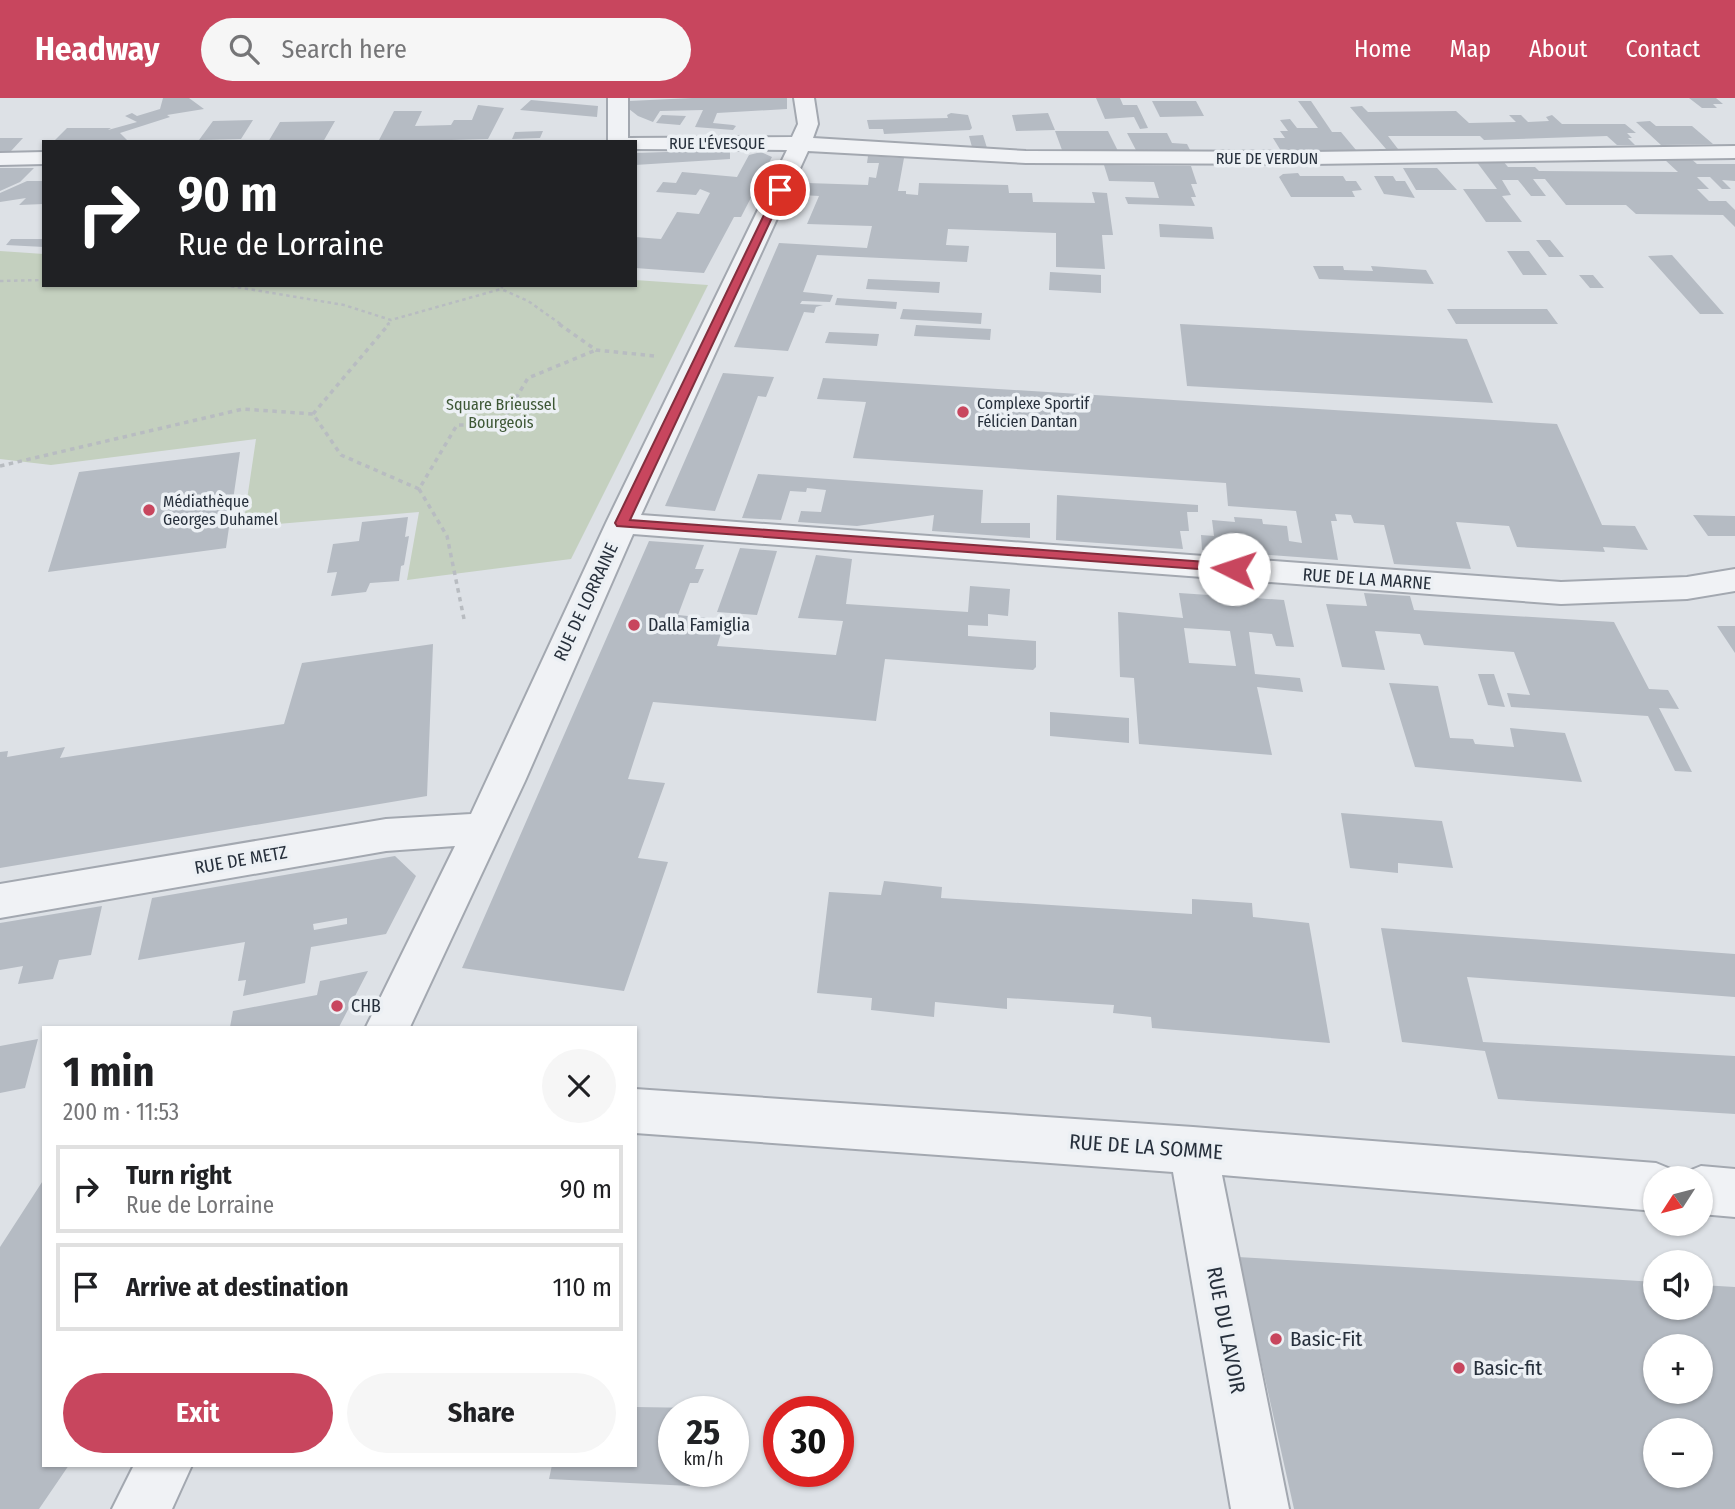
<!DOCTYPE html>
<html lang="en">
<head>
<meta charset="utf-8">
<style>
	:root { --surface:#fff; --page:#f6f6f6; --text:#202124; --muted:#757577; --line:#e0e0e0; --accent:#c8465e }
	body { margin:0; font-family:"Fira Sans Condensed",sans-serif; background:var(--page); color:var(--text); height:100vh; display:flex; flex-direction:column; font-size:26px; white-space:nowrap }
	* { box-sizing:border-box; margin:0 }
	p { font-size:23px; color:var(--muted) }
	.icon { flex:none; width:38px; height:38px; fill:none; stroke:currentColor; stroke-width:2; stroke-linecap:round; stroke-linejoin:round }
	.map { position:relative; flex:1; overflow:hidden }
	.drawer { position:absolute; left:42px; top:928px; width:595px; height:441px; display:flex; flex-direction:column; background:var(--surface); border-radius:0px; box-shadow:0 2px 5px #0004 }
	.drawer>* { flex:none }
	.guide { position:absolute; left:42px; top:42px; width:595px; height:147px; border-radius:0px; box-shadow:0 2px 5px #0004; background:#202124; color:#fff; overflow:hidden }
	.needle { width:46px; rotate:234deg }
	.tools { position:absolute; left:1643px; top:1068px; display:grid; gap:14px }
	.tools a { display:grid; place-items:center; width:70px; height:70px; border-radius:50%; background:var(--surface); box-shadow:0 2px 5px #0004; font-size:35px }
	.speed { position:absolute; left:658px; top:1298px; display:flex; gap:14px; font-size:35px; font-weight:700; text-align:center }
	.speed>* { display:grid; place-content:center; width:91px; height:91px; border-radius:50%; background:var(--surface); box-shadow:0 2px 5px #0004; line-height:1 }
	.speed small { font-size:18px; font-weight:400 }
	.speed .limit { border:10px solid #d22; background:#fff; color:#111 }
	.pin { position:absolute; display:grid; place-items:center; width:60px; height:60px; color:#fff; margin:-30px; border:4px solid #fff; border-radius:50%; box-shadow:0 2px 7px #0007 }
	.me { position:absolute; width:77px; margin:-38px; rotate:274deg; stroke-linejoin:round; filter:drop-shadow(0 0 5px #0008) }
	.turn { display:flex; align-items:center; gap:24px; height:147px; padding:0 21px; font-size:32px }
	.turn .icon { width:91px; height:91px; stroke-width:2.5 }
	.turn b { display:block; font-size:49px; line-height:60px }
	.round { display:grid; place-items:center; flex:none; width:74px; height:74px; border-radius:37px; background:var(--page) }
	.overview { display:flex; align-items:center; justify-content:space-between; height:119px; padding:0 21px }
	h1 { font-size:42px; font-weight:700; line-height:52px }
	.cta { display:flex; gap:14px; margin-top:auto; padding:14px 21px }
	.cta a { flex:1; height:80px; border-radius:42px; background:var(--accent); color:#fff; font-size:28px; font-weight:700; line-height:80px; text-align:center }
	.cta a+a { background:var(--page); color:var(--text) }
	ul { padding:0; list-style:none }
	li { display:flex; align-items:center; gap:21px; height:88px; margin:0 14px 10px; padding:0 7px; border:4px solid var(--line); border-radius:0px }
	li div { flex:1 }
	li b { display:block; font-size:26px }
	li em { font-style:normal }
	header { display:flex; align-items:center; gap:42px; box-sizing:border-box; height:98px; padding:0 35px; background:var(--accent); color:#fff }
	header strong { font-size:33px }
	nav { display:flex; gap:38px; margin-inline-start:auto; font-size:24px }
	.search { width:490px; height:63px; background:var(--page); display:flex; align-items:center; gap:18px; box-sizing:border-box; padding:0 24px; border-radius:38px; color:var(--muted); font-size:26px }
	.map>svg:first-child { display:block }
</style>
</head>
<body>
<header>
<strong>Headway</strong>
<div class="search"><svg class="icon" aria-label="search" viewBox="0 0 24 24"><circle cx="10" cy="10" r="6"/><path d="M15 15l6 6"/></svg>Search here</div>
<nav><a>Home</a><a>Map</a><a>About</a><a>Contact</a></nav>
</header>
<div class="map">
<svg width="1735" height="1411" viewBox="0 0 1735 1411">
	<rect width="100%" height="100%" fill="#dde1e6"/>
	<path fill="#c4d0bf" d="M0 153 44 156V187H635V182L708 187 571 461 407 482 419 414 243 429 256 341 51 367 0 361Z"/>
	<path fill="#b5bbc3" fill-rule="evenodd" d="M163 0H189L204 11 167 17 170 19 120 35 128 43 126 44H53L67 30H111L108 32 137 24 125 18 132 15 137 18 160 11Z
		M692 0H787V11L717 15 713 25 733 27 736 28 733 32 695 29 703 12 660 13 653 24 638 18 629 11V3Z
		M1096 0H1120L1123 7H1137L1148 30 1140 31 1134 19 1105 21Z
		M1689 0H1716L1723 6H1713L1717 10H1702Z
		M531 2 598 8 597 19 520 12Z
		M1152 3H1196L1204 18 1160 19Z
		M1298 3H1311L1332 34H1341L1356 52 1281 53 1273 40H1285L1280 33H1288L1280 22 1290 21 1297 30H1318Z
		M478 7 504 10 488 41 378 44 394 13H422L415 28 451 27 454 22H472Z
		M1362 8 1368 14 1456 13 1469 25 1516 24 1509 17H1521L1528 24 1549 23 1546 19 1552 17 1562 26H1625L1636 35H1627L1632 40H1628L1635 47H1617L1607 38 1484 42 1480 38H1388L1398 51H1386L1350 9Z
		M951 15 968 17 972 30 970 32 884 36 883 31H869L867 22 948 20 947 17Z
		M1048 15 1055 32 1016 33 1012 17Z
		M662 17 686 18 680 27 656 25Z
		M253 22 241 41 199 42 213 23Z
		M335 23 323 44H268L280 24Z
		M1650 23 1656 28H1692L1713 46 1661 47 1636 24Z
		M543 33 540 40 512 41 515 34Z
		M1055 33H1108L1118 53 1062 52Z
		M1127 35H1167L1172 45 1187 46 1191 54H1137Z
		M983 37 987 50 972 49 969 38Z
		M0 40H23L11 53H0Z
		M730 52V61L635 67V55Z
		M761 54 772 59 741 119H734L704 175 635 170V139L661 141 677 114 699 116 710 95 700 91 696 97 656 94 663 84 676 85 682 74 737 79 749 57Z
		M868 58 904 60 898 93H906V96L918 97 919 85 1008 87 1009 95H1032L1033 104 1095 105 1092 94 1107 95 1113 137H1102L1105 171 1056 169V135L948 131 946 147 969 148 967 164 817 157 803 194 833 197 830 204 802 203 800 206 823 207 816 209 814 215 804 214 788 253 734 249 779 145 867 150 872 128 807 126 819 98 801 97 807 85 868 87 869 79 876 80 879 65H867Z
		M1690 60 1697 66H1735V83L1722 82 1731 91H1722L1710 79H1697L1709 91H1697L1709 103H1726L1735 112V129L1723 117 1636 116 1626 107H1566L1545 81H1533L1546 98H1531L1518 82H1502L1511 97 1502 98 1522 124H1486L1463 91H1497L1476 63H1503L1508 69H1535L1539 73 1678 74 1664 61Z
		M1104 67 1191 68 1197 86H1191L1196 99H1191L1195 108 1128 106 1125 99 1159 100 1154 84 1109 83Z
		M0 70H34L20 84 0 93Z
		M1403 70H1437L1457 92H1416Z
		M1298 75 1300 78H1343L1346 83H1356L1362 92 1352 93 1355 99H1291L1279 79 1283 76Z
		M1374 78H1393L1396 83H1405L1415 100 1384 96Z
		M27 83H44V106L19 107 26 100 0 104V95Z
		M1159 126 1212 129 1214 141 1160 139Z
		M11 141H44V149L6 147Z
		M1536 142H1550L1564 159H1549Z
		M1507 153H1529L1547 177H1523Z
		M1672 157 1724 216H1700L1648 158Z
		M1313 168H1343L1344 172 1373 173 1371 168 1426 172 1434 186 1319 181Z
		M1050 174 1101 177V195L1049 192Z
		M1579 177H1593L1604 190H1590Z
		M868 181 940 184 939 195 866 191Z
		M837 200 897 204 896 211 835 207Z
		M903 211 982 215 981 226 900 221Z
		M1447 211H1547L1558 226H1456Z
		M1180 226 1467 241 1493 305 1187 288Z
		M916 227 991 231 990 242 914 238Z
		M829 234 879 236 877 248 825 245Z
		M723 275 774 279 766 299 758 298 715 413 665 408Z
		M823 280 1557 326 1602 427 1635 428 1648 452 1603 449 1605 454 1517 449 1509 428 1456 424 1471 471 1394 466 1384 427 1354 425 1351 417 1335 416 1337 423H1331L1338 462 1202 452 1201 437 1214 438 1212 422 1235 424 1234 419 1262 421 1263 426 1287 428 1289 443 1302 445 1296 413 1228 408 1226 385 853 360 866 304 817 301Z
		M240 354 226 450 48 474 79 374Z
		M758 376 983 392 981 425H1030V440L932 433 934 417 857 428 798 424 801 413 821 414 826 392 807 390 806 394 790 393 781 422 742 420Z
		M1057 397 1198 407V414H1187L1189 433H1180L1183 451 1056 442Z
		M1693 417 1735 418V438H1708Z
		M408 419 405 439 409 438 404 467 401 468 399 483 370 485 366 494 331 498 337 474 327 475 333 446 359 443 362 424Z
		M649 443 704 447 695 471H704L698 485H690L678 517 707 520 704 530 722 532 717 548 836 557 843 523 798 520 816 457 852 461 846 506 968 514 970 488 1010 491 1008 518 988 516V528L968 527V538L1036 543V569L1033 572 885 561 876 623 653 604 628 681 665 685 638 760 668 764 624 893 462 870Z
		M740 450 777 453 757 517 717 514Z
		M1179 495 1284 502 1294 549 1276 548 1272 536 1249 534 1255 576 1300 580 1303 594 1257 589 1272 657 1139 646 1134 580 1120 579 1118 514 1183 520ZM1184 530 1230 533 1236 568 1189 565Z
		M1364 495 1410 498 1414 512 1614 524 1649 591 1668 592 1679 611 1659 610 1692 674 1675 673 1648 618 1511 609 1507 595 1530 597 1514 554 1424 547 1420 536 1375 533 1385 572 1342 569 1326 506 1367 508Z
		M1717 528H1735V555Z
		M433 546 427 698 0 770V654L8 653 7 659 65 649 60 660 284 626 302 565Z
		M1478 576H1494L1505 609 1488 607Z
		M1389 585 1438 588 1450 640 1473 641 1475 646 1514 649 1510 630 1565 635 1582 684 1415 669Z
		M1050 614 1129 620V645L1050 638Z
		M1341 715 1442 723 1453 770 1398 765V775L1350 770Z
		M395 758 416 778 386 836 311 849 305 885 243 898 246 882 238 883 245 844 138 862 152 800ZM347 820V826L314 832 313 826Z
		M884 783 942 789 941 800 1192 816V801L1252 805 1253 819 1309 825 1330 945 1152 930 1151 919 1113 915 1114 907 1007 900V911L935 904 934 919 871 912 872 900 817 895 829 794 881 797Z
		M102 808 91 857 59 862 53 881 18 886 23 868 0 872V825Z
		M1381 830 1735 856V899L1467 879 1483 944 1735 958V1016L1498 1001 1485 953 1402 944Z
		M368 873 339 929H230L233 913 317 897 320 883Z
		M38 941 25 990 0 995V948Z
		M44 1081V1367H69L39 1411H0V1149Z
		M1238 1159 1656 1184V1209H1701V1187L1735 1189V1411H1294ZM1656 1248H1701V1293H1656ZM1656 1332H1701V1377H1656Z
		M635 1309 700 1310V1314H674V1374H692L690 1388 549 1381 552 1367H635Z"/>
	<g fill="none" stroke-linecap="round" stroke-linejoin="round">
		<defs>
			<path id="minor" d="M608 0H628V40L792 39 798 26 794 0H814L818 26 813 40 1026 53 1310 54 1735 48V60L1310 66 1026 65 808 53 641 417 1561 484 1687 479 1735 471V493L1687 501 1561 506 633 436 525 683 410 929H366L455 748 386 753 0 820V786L386 721 471 716 606 425 787 52 635 51V44H608Z
				M44 54V66L0 67V55Z
				M635 991 1193 1029 1656 1065 1673 1072 1676 1080H1656V1113L1222 1077 1289 1411H1231L1173 1074 635 1035Z
				M1701 1068 1735 1071V1119L1701 1116V1080H1682L1684 1075Z
				M134 1367H192L172 1411H112Z"/>
		</defs>
		<use href="#minor" stroke="#a3a8b0" stroke-width="4"/>
		<path stroke="#b8bcc1" stroke-width="2.5" stroke-dasharray="3.5 3.5" stroke-linecap="butt" d="M0 183 44 182
			M224 187 344 207 391 222 501 191
			M503 187 501 191 528 203 562 227
			M387 227 391 223"/>
		<path stroke="#b8bcc1" stroke-width="3.5" stroke-dasharray="4.5 4.5" stroke-linecap="butt" d="M559 226 596 252 655 258
			M313 316 389 226
			M0 368 243 311 313 316 341 357 419 391 457 327H500L528 280 596 252
			M419 391 447 438 464 521"/>
		<use href="#minor" fill="#f0f2f5" fill-rule="evenodd"/>
	</g>
	<path fill="#c8465e" stroke="#822e3d" stroke-width="2" d="M777 90 785 92 630 422 1234 466 1241 471 1239 474 617 428 615 425Z"/>
	<g fill="#c8465e" stroke="#ecf0f4" stroke-width="2.5">
		<circle cx="963" cy="314" r="7"/>
		<circle cx="149" cy="412" r="7"/>
		<circle cx="634" cy="527" r="7"/>
		<circle cx="337" cy="908" r="7"/>
		<circle cx="1276" cy="1241" r="7"/>
		<circle cx="1459" cy="1270" r="7"/>
	</g>
	<g text-anchor="middle" stroke-width="7" stroke-linejoin="round" paint-order="stroke">
		<g font-size="16" fill="#27303c" stroke="#ecf0f4">
			<text x="717" y="51">RUE L'ÉVESQUE</text>
			<text x="1267" y="66">RUE DE VERDUN</text>
		</g>
		<g font-size="16" fill="#27303c" stroke="#ecf0f4" text-anchor="start">
			<text x="977" y="311">Complexe Sportif<tspan x="977" dy="18">Félicien Dantan</tspan></text>
			<text x="163" y="409">Médiathèque<tspan x="163" dy="18">Georges Duhamel</tspan></text>
		</g>
		<g font-size="16" fill="#3d5735" stroke="#ecf0f4">
			<text x="501" y="312">Square Brieussel<tspan x="501" dy="18">Bourgeois</tspan></text>
		</g>
		<g font-size="18" fill="#27303c" stroke="#ecf0f4">
			<text transform="translate(1367 481) rotate(4)" y="6">RUE DE LA MARNE</text>
			<text transform="translate(586 504) rotate(-65)" y="6">RUE DE LORRAINE</text>
			<text transform="translate(241 762) rotate(-10)" y="6">RUE DE METZ</text>
		</g>
		<g font-size="18" fill="#27303c" stroke="#ecf0f4" text-anchor="start">
			<text x="648" y="533">Dalla Famiglia</text>
			<text x="351" y="914">CHB</text>
		</g>
		<g font-size="21" fill="#27303c" stroke="#ecf0f4">
			<text transform="translate(1146 1049) rotate(4)" y="7">RUE DE LA SOMME</text>
			<text transform="translate(1226 1232) rotate(79)" y="7">RUE DU LAVOIR</text>
		</g>
		<g font-size="21" fill="#27303c" stroke="#ecf0f4" text-anchor="start">
			<text x="1290" y="1248">Basic-Fit</text>
			<text x="1473" y="1277">Basic-fit</text>
		</g>
	</g>
</svg>
<div class="tools">
<a><svg class="needle" viewBox="-14 -14 28 28"><path d="M0-13l5 13h-10z" fill="#e53935"/><path d="M0 13l5-13h-10z" fill="#757577"/></svg></a>
<a><svg class="icon" aria-label="sound" viewBox="0 0 24 24"><path d="M4 9h4l5-4v14l-5-4H4zM17 9q2 3 0 6"/></svg></a>
<a>+</a>
<a>−</a>
</div>
<div class="speed"><div>25<small>km/h</small></div><div class="limit">30</div></div>
<div class="pin" style="left:780px;top:92px;background:#d93025"><svg class="icon" aria-label="arrive" viewBox="0 0 24 24"><path d="M6 21V4h12l-3 4 3 4H6"/></svg></div>
<svg class="me" style="left:1234px;top:471px" viewBox="-20 -20 40 40"><circle r="19" fill="#fff"/><path d="M0-13L10 11 0 6-10 11z" fill="#c8465e"/></svg>
<div class="guide">
<div class="turn"><svg class="icon" aria-label="right" viewBox="0 0 24 24"><path d="M7 20v-9h11M14 6l5 5-5 5"/></svg><div><b>90 m</b>Rue de Lorraine</div></div>
</div>
<section class="drawer">
<div class="overview"><div><h1>1 min</h1><p>200 m · 11:53</p></div><a class="round"><svg class="icon" aria-label="close" viewBox="0 0 24 24"><path d="M6 6l12 12M18 6L6 18"/></svg></a></div>
<ul>
<li><svg class="icon" aria-label="right" viewBox="0 0 24 24"><path d="M7 20v-9h11M14 6l5 5-5 5"/></svg><div><b>Turn right</b><p>Rue de Lorraine</p></div><em>90 m</em></li>
<li><svg class="icon" aria-label="arrive" viewBox="0 0 24 24"><path d="M6 21V4h12l-3 4 3 4H6"/></svg><div><b>Arrive at destination</b></div><em>110 m</em></li>
</ul>
<div class="cta"><a>Exit</a><a>Share</a></div>
</section>
</div>
</body>
</html>
